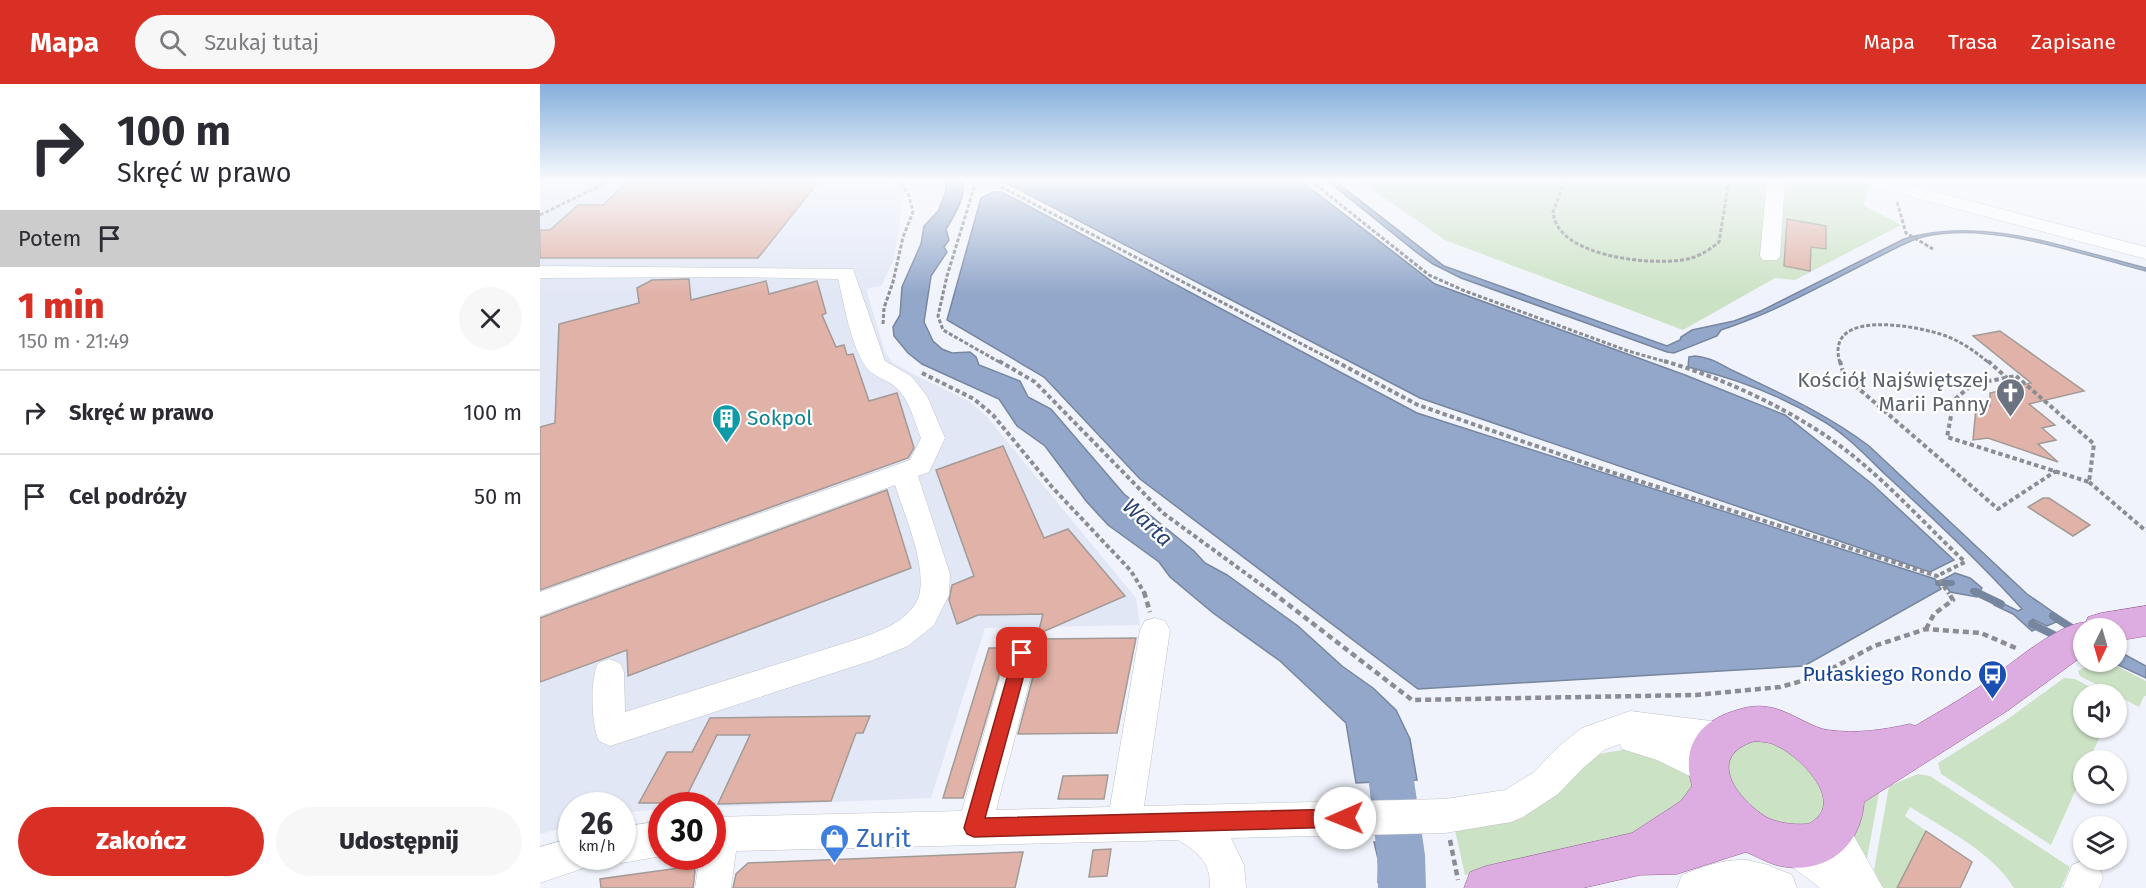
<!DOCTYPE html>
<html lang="pl">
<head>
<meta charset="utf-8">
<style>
	:root { --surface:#fff; --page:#f7f7f7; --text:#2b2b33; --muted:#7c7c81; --line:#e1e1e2; --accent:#d93025 }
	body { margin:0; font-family:"Fira Sans",sans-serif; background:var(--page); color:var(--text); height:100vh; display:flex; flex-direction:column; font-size:22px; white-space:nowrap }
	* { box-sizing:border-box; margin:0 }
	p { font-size:20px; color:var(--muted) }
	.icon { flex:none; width:33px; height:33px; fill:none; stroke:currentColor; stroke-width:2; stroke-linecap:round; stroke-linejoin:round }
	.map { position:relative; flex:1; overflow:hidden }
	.side { display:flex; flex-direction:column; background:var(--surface); width:540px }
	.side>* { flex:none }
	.banner { background:#fff; color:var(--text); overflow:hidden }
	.needle { width:39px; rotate:185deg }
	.fabs { position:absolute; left:1533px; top:534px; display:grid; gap:12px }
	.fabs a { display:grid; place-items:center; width:54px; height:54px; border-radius:50%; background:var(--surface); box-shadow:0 2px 4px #0004; font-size:30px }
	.speed { position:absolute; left:18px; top:708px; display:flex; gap:12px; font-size:30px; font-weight:700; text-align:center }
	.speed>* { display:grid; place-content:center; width:78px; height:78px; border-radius:50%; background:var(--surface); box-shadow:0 2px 4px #0004; line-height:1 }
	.speed small { font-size:15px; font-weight:400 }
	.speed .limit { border:9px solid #d22; background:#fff; color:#111 }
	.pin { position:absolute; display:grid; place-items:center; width:51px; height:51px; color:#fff; margin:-26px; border-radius:12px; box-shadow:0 3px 9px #0006 }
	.me { position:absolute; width:66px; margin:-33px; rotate:269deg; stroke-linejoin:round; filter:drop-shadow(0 0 4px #0008) }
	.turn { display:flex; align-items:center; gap:21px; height:126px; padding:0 18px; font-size:27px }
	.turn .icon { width:78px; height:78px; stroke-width:2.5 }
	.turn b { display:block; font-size:42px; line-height:51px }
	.then { display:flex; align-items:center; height:57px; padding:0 18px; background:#0003; gap:12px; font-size:22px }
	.round { display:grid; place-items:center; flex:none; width:63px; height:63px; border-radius:32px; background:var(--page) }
	.headline { display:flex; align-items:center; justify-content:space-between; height:102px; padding:0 18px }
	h1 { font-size:36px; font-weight:800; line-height:45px; color:var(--accent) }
	.cta { display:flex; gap:12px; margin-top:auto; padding:12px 18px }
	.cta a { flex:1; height:69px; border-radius:36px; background:var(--accent); color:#fff; font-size:24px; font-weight:800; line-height:69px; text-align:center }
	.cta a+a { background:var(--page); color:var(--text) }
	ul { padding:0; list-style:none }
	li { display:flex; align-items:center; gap:18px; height:84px; padding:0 18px; border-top:2px solid var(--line) }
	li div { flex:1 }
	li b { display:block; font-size:22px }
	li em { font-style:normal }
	header { display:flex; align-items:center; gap:36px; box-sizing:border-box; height:84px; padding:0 30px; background:var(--accent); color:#fff }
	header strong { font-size:28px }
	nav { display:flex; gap:33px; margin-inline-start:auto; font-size:21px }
	.search { width:420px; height:54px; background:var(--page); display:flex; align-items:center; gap:15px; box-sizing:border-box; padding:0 21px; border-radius:33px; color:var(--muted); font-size:22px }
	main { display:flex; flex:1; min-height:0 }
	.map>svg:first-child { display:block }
</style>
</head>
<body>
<header>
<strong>Mapa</strong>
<div class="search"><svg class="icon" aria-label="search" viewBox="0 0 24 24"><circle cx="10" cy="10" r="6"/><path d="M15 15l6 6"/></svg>Szukaj tutaj</div>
<nav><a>Mapa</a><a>Trasa</a><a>Zapisane</a></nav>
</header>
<main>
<section class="side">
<div class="banner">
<div class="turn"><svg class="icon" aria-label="right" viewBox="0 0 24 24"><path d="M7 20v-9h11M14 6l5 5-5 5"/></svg><div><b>100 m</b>Skręć w prawo</div></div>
<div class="then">Potem<svg class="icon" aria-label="arrive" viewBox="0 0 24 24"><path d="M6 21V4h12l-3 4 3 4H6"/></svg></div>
</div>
<div class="headline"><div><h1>1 min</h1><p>150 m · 21:49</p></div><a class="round"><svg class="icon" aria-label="close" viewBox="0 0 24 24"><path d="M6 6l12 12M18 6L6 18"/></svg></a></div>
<ul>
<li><svg class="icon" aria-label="right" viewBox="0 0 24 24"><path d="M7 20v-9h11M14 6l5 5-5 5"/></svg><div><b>Skręć w prawo</b></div><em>100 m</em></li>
<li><svg class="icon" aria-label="arrive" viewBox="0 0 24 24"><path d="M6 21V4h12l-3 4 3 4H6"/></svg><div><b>Cel podróży</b></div><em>50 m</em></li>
</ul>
<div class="cta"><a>Zakończ</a><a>Udostępnij</a></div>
</section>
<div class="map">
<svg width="1606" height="804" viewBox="0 0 1606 804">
	<rect width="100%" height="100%" fill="#f0f3fb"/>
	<path fill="#e2e7f6" d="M0 97H350L364 109 354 175 342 201 326 205 345 268 352 278 371 289 429 317 447 333 596 514 600 541 445 544 391 714 173 723 122 722 121 725 83 729 82 722H32L31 742 0 750Z"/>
	<path fill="#cce2c5" d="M820 97H1332L1323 121 1361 141 1255 196 1235 194 1143 246 905 156Z
		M1554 578H1569L1606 597V612H1604L1599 623 1540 592 1538 587Z
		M1524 594 1535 595 1564 610H1544V644H1564L1549 676H1544L1543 690 1511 761 1401 690 1398 679 1465 637Z
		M1204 656 1241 658 1276 685 1286 723 1278 738 1241 747 1189 708 1185 676Z
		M1087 665 1107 666 1149 689 1154 702 1140 732 1035 770 925 791 914 742 1053 671Z
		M1378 690 1390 692 1530 783 1521 804H1474C1451 767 1406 746 1370 723L1365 732 1386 747 1357 804H1337L1340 800 1334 786 1349 702Z
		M1341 698 1326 780 1311 757 1319 715Z"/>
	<path fill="#92a7ca" stroke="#77869f" stroke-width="1.5" d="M405 97H422C427 112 414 132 406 145L409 156 404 163 407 168 391 192 384 238 393 257 402 265 412 269 430 268 436 273 439 281 480 297 488 313 511 325 584 410 654 467 665 479 687 491 758 542 802 582 833 604 856 626 870 655 877 696 816 699 806 639 740 577 673 529 630 493 619 478 568 441 546 417 505 362 477 342 459 315 382 280 368 269 354 252 353 243 360 231 362 203 381 160 384 142 399 126 406 106Z
		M462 97H761L895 200 1145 291 1245 331 1332 400 1414 476 1390 488 880 314Z
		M788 97H795L904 182 1127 262 1140 256 1141 253 1152 246 1194 237 1221 227 1364 155C1444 131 1528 165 1606 184V187C1543 171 1456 139 1392 151 1372 154 1355 165 1338 173 1286 199 1236 228 1181 246L1177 252 1134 269 1127 268 921 194 893 180 876 168Z
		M453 108H462L877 329 1395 495 1401 505 1264 582 878 605 600 395 504 293 407 236 441 114Z
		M1155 272C1178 275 1179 281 1198 289 1244 311 1288 331 1329 362L1487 510 1523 535 1507 542 1492 535 1499 544 1492 547 1473 530 1454 521V515L1478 527 1482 525C1440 478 1394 435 1348 393 1328 374 1307 351 1283 337 1242 312 1194 294 1148 283L1149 273Z
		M1415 489 1430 494 1442 504 1437 513 1410 508 1402 496Z
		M1577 568H1580L1606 582V594L1572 578H1576Z
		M834 758H866L871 788 838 798 839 779Z"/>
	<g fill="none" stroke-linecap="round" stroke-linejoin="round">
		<path stroke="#77869f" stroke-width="6" d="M1398 499H1412
			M1433 507 1439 510"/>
		<path stroke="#77869f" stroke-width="8" d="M1436 508 1461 520
			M1513 532 1535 546
			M1492 540 1518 553"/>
		<path fill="#92a7ca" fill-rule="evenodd" d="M842 633 861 642 868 656 885 771 886 804H838L837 771 825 664 820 653 827 639Z"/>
	</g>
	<path fill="#e1b3a8" stroke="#a29a97" stroke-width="1.5" d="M279 97 218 174H0V146H10L38 121H63L87 98Z
		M1247 135 1286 142V165L1271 163 1270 187 1244 182Z
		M149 195 151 216 226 197 229 210 277 197 286 229 282 231 296 263 304 261 307 271 313 270 329 317 357 309 374 364 368 374 0 506V343L15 339 19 240 99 219 97 204 112 196Z
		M1460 247 1544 307 1489 320 1515 341 1502 344 1516 356 1498 360 1518 378 1448 354 1433 356 1436 324 1450 322V309L1491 299 1433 252Z
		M463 362 504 454 528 445 585 512 498 550 503 530 438 531 417 540 409 516 412 501 434 492 396 386Z
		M347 406 371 484 88 592 87 566 0 598V534Z
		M1503 414H1509L1550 441 1533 452 1488 423Z
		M596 554 577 649 478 650 499 570 495 559 496 555Z
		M449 564H467L423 714H403Z
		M330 632 323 649H316L291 717 178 720 210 651H177L143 719H99L127 668H152L170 634Z
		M568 691 564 715H518L523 692Z
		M1386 747 1432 778 1420 804H1357Z
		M571 765 567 792 549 793 553 766Z
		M483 768 475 804H193L196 790 208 779Z
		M153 782 155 787 153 804H61L60 795Z"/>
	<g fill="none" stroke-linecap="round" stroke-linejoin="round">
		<defs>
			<path id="minor" d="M1227 97H1245L1240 172 1237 176H1223L1220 172Z
				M1325 97H1354L1606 163V175L1327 101Z
				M0 182 313 185 345 277 371 292 387 312 405 354 389 388 378 392 410 490 409 511 394 541 368 562 333 576 70 662 59 657C51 640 50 596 58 579L69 575 80 579 84 588 85 628 318 555C338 548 361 540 374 522 394 496 364 430 355 401L0 532V508L370 376 381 354C374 336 369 313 353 301 345 295 332 292 326 283 310 259 305 223 298 195L198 193 0 194Z
				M615 534 625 537 630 546 604 722 905 715 965 706 994 688 1019 662 1042 644 1090 627 1179 638 1190 643 1195 653 1190 663 1179 668 1163 666 1180 674 1185 685 1180 696 1168 701 1117 676 1082 665 1080 660 1064 666 1043 684 1018 710 983 733 971 738 905 749 691 754 704 781 706 804H670C671 778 659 769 638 756L196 767 191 804H155L160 772H172V733L422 727 467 569 471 560 482 556 493 560 497 569 456 726 570 723 600 546 605 537Z
				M1293 731 1305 736 1343 804H1280L1242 775 1236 763 1242 751 1254 745 1281 761 1276 748 1281 736Z
				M122 737V772L82 779 70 773 82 772V743Z
				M32 754V772H49L44 784 0 799V763Z
				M1207 776 1228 781 1252 791 1257 804H1137L1142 791C1163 782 1184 775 1207 776Z
				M1545 776 1558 781 1563 794 1559 804H1523L1532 781Z"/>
			<path id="major" d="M1606 522V552L1576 557V544H1544V571L1467 627 1324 718C1321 765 1282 793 1236 781 1226 778 1216 772 1206 768L1137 790 1100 791 1043 804H924L930 788 946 782 1092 749 1141 717 1152 702C1141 662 1159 637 1197 626 1210 622 1219 621 1233 624 1251 628 1274 645 1288 646 1316 650 1343 646 1370 640L1375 642C1397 629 1418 617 1439 603 1466 585 1515 540 1546 538L1548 533 1561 529ZM1215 657C1223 658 1231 658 1237 662 1257 671 1299 710 1278 733 1274 736 1271 740 1266 740 1254 741 1237 739 1226 733 1196 714 1165 672 1215 657Z"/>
		</defs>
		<use href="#minor" stroke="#bfc2c9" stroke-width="1"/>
		<use href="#major" stroke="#94609a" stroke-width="1"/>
		<path stroke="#8b8d92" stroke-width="3" stroke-dasharray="4 2" stroke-linecap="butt" d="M436 97 407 192 398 232 403 246 461 279
			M450 97 798 279
			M771 97 889 191 925 207 1088 267 1130 279
			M1025 97 1013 128C1017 173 1109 181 1142 176 1157 174 1168 167 1179 158L1189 97
			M1357 118 1366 149 1393 165
			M0 131 70 97
			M343 240 344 224 353 198 363 153 373 128 368 109 358 97
			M1300 279C1283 223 1379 242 1406 252 1422 258 1436 268 1449 279"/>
		<path stroke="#8b8d92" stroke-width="4" stroke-dasharray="4.5 3" stroke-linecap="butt" d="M459 277 495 298 623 429 734 510
			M795 277 878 321 1074 389 1397 492 1409 510
			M1124 277C1187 295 1261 330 1312 371 1352 403 1388 443 1425 478L1397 492
			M1300 277 1304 292 1458 425 1516 387
			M1448 277 1467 294
			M382 289 434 315 453 331 512 403 591 487 605 510
			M1476 292 1554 360 1549 398 1407 353 1414 316 1433 300Z
			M1549 398 1606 447"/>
		<path stroke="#8b8d92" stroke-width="4.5" stroke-dasharray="6 4" stroke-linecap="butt" d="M604 508 610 528
			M732 508 872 616 1156 611 1240 603 1276 593 1334 562 1386 545 1441 549 1478 565
			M1386 545 1394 530 1413 516 1408 508
			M910 756 918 796"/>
		<use href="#minor" fill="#fff" fill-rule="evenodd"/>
		<use href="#major" fill="#ddace0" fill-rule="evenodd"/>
	</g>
	<linearGradient id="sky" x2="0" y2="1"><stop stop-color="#85afdc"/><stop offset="0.46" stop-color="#f8fafd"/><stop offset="1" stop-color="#f8fafd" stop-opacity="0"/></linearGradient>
	<rect width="1606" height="210" fill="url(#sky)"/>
	<path fill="#d93025" stroke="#8d1f18" stroke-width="1.5" d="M482 562 488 564 490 569 445 734 805 725 811 728 814 734 811 740 805 743 434 753 427 750 424 744 474 569 476 564Z"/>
	<defs>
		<symbol id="church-pin" viewBox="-11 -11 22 30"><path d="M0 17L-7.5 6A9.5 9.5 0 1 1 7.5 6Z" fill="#6b7280" stroke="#fff"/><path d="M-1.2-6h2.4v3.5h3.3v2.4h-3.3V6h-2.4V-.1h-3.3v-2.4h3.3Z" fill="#fff"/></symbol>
		<symbol id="building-pin" viewBox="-11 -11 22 30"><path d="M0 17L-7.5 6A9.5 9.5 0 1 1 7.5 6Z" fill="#0f9aa8" stroke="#fff"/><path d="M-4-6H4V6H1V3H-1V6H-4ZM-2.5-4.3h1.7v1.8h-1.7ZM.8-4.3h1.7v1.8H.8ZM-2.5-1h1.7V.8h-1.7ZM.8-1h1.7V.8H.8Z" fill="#fff"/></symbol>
		<symbol id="bus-pin" viewBox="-11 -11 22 30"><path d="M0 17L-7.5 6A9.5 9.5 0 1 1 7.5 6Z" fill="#1a4fb4" stroke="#fff"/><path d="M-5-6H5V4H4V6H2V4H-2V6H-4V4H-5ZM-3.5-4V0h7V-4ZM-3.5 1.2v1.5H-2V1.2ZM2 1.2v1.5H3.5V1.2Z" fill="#fff"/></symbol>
		<symbol id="shop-pin" viewBox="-11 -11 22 30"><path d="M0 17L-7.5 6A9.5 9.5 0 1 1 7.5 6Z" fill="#3f7fe0" stroke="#fff"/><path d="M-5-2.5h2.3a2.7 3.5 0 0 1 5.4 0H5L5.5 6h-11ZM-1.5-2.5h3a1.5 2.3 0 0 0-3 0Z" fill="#fff"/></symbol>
	</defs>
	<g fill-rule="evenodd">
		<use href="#church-pin" x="1454" y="292" width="33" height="45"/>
		<use href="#building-pin" x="170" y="318" width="33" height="45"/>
		<use href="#bus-pin" x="1436" y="574" width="33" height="45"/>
		<use href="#shop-pin" x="278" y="738" width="33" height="45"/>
	</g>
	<g text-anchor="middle" stroke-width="4.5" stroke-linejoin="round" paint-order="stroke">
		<g font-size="21" fill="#5b616d" stroke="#fff" text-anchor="end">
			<text x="1449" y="303">Kościół Najświętszej<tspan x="1449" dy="24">Marii Panny</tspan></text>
		</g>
		<g font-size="21" fill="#0d838f" stroke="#fff" text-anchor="start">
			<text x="207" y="341">Sokpol</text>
		</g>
		<g font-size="21" fill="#164399" stroke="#fff" text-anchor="end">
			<text x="1432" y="597">Pułaskiego Rondo</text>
		</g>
		<g font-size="22" font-style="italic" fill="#274270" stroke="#fff">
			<text transform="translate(608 438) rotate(43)" y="8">Warta</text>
		</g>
		<g font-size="26" fill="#366cbe" stroke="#fff" text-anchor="start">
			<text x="316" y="763">Zurit</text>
		</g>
	</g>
</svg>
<div class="fabs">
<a><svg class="needle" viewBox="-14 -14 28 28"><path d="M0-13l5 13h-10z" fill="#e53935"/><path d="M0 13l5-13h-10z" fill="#7c7c81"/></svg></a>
<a><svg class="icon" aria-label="sound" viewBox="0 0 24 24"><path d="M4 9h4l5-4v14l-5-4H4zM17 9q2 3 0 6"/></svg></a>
<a><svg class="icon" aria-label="search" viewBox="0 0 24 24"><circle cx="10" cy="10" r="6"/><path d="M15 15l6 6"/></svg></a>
<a><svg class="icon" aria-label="layers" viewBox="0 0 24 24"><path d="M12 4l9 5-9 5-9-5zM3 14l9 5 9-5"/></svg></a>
</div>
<div class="speed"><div>26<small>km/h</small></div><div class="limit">30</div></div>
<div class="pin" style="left:482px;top:569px;background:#d93025"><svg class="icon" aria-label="arrive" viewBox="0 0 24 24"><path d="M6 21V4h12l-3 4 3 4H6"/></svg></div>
<svg class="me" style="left:805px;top:734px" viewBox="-20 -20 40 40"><circle r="19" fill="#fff"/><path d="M0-13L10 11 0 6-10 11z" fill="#d93025"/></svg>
</div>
</main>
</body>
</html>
